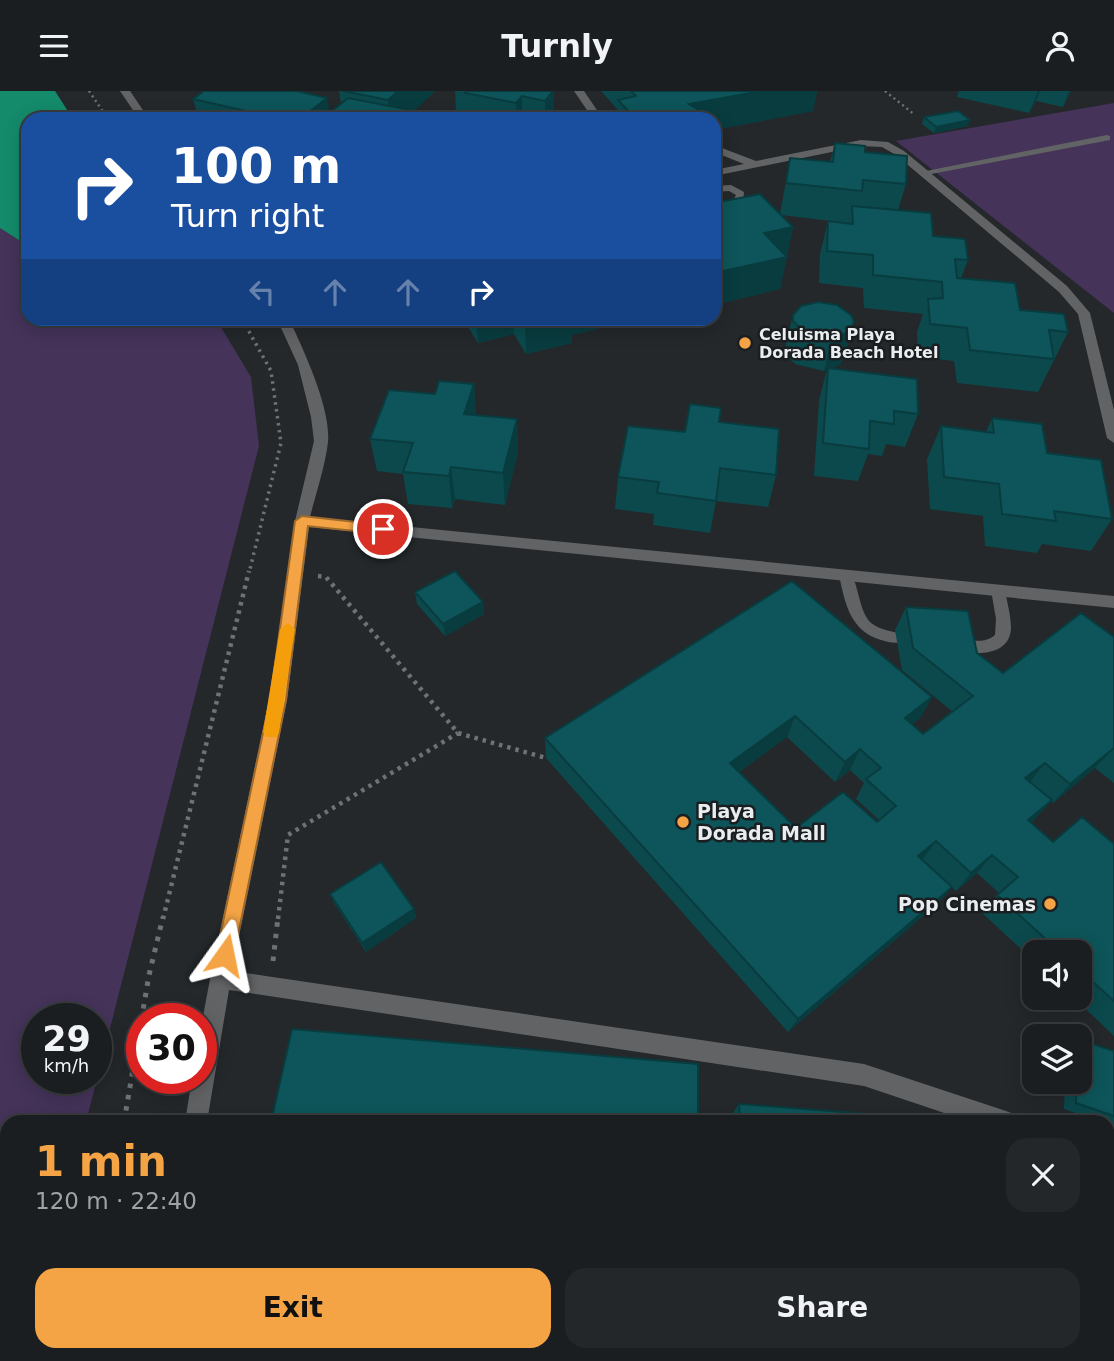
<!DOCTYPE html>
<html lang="en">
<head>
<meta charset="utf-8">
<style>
	:root { --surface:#1b1e20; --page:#242729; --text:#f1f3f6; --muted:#a0a2a5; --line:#393c3e; --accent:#f4a444 }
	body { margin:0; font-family:"DejaVu Sans",sans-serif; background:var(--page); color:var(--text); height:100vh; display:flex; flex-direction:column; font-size:26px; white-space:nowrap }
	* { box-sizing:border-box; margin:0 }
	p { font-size:23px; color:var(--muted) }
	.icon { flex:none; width:38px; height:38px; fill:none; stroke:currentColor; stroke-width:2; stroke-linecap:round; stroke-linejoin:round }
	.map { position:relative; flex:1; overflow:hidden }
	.drawer { position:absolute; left:0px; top:1024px; width:1115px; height:247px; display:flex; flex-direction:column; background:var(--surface); border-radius:21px 21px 0 0; box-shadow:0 4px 18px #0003,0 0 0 2px var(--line) }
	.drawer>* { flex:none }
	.hud { position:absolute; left:21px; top:21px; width:700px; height:214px; border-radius:21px; box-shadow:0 4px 18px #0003,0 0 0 2px var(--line); background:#1a4fa0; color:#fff; overflow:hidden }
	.fabs { position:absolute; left:1022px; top:849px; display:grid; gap:14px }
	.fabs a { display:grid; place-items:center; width:70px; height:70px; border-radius:14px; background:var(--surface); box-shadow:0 4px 18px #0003,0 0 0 2px var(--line); font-size:35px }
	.speed { position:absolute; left:21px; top:912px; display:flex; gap:14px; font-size:35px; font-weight:700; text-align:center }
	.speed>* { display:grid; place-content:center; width:91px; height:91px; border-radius:50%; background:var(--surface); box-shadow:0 4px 18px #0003,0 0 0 2px var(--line); line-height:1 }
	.speed small { font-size:18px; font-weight:400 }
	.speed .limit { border:10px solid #d22; background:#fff; color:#111 }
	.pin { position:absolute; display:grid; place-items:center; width:60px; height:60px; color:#fff; margin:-30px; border:4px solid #fff; border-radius:50%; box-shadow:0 2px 7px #0007 }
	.me { position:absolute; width:77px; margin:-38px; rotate:12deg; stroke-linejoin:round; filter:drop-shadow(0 0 5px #0008) }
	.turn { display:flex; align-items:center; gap:24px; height:147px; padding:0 35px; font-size:32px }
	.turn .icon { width:91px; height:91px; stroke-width:2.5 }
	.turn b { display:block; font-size:49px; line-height:60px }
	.lanes { display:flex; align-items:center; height:66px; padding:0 35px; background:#0003; justify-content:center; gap:35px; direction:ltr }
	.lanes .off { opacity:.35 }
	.round { display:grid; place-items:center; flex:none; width:74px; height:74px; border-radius:21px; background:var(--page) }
	.overview { display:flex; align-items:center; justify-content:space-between; height:119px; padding:0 35px }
	h1 { font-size:42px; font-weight:800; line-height:52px; color:var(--accent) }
	.action { display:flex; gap:14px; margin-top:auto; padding:14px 35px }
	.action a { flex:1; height:80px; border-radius:21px; background:var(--accent); color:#111; font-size:28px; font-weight:800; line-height:80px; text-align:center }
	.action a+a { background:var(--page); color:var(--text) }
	header { display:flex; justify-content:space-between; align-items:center; height:91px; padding:0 35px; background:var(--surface); font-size:32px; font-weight:800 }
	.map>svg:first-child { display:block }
</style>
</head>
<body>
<header><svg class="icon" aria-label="menu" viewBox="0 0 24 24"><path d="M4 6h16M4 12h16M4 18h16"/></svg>Turnly<svg class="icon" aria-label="person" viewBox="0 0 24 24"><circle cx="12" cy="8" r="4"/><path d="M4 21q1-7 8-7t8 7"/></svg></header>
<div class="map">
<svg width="1114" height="1270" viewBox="0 0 1114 1270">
	<rect width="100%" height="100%" fill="#24282b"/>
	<path fill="#45335a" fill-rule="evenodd" d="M1114 12V222L896 50Z
		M0 137 28 155V228H216L251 286 259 355 86 1031H7V1264H27L25 1270H0ZM37 928H96V987H37Z"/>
	<path fill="#148b6b" d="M0 0H55L73 28H28V155L0 137Z"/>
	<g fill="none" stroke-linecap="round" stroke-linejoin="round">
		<path stroke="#6e7275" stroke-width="2.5" stroke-dasharray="2 3.5" stroke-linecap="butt" d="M89 0 108 28
			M885 0 915 24"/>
		<path stroke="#6e7275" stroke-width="3.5" stroke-dasharray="2.5 4.5" stroke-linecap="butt" d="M242 228 271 280 281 352 249 482"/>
		<path stroke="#6e7275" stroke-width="4.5" stroke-dasharray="3.5 5" stroke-linecap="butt" d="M318 485 326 486 458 642 546 667
			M163 828 249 480
			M278 828 288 744 458 642"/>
		<path stroke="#6e7275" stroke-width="5" stroke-dasharray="4.5 7" stroke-linecap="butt" d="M273 870 278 826
			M124 1031 149 884 163 826
			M82 1270 83 1264"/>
		<path fill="#626365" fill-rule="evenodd" d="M1107 44 1110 45V49L926 84 921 81Z
			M731 94 744 101 743 110 714 120V114L734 108 736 104 729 100 714 101V95Z
			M846 479C859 484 857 519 871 532 880 539 891 540 902 543L904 547 902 551C895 553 888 551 881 549 850 540 845 512 839 484Z
			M998 494 1005 499C1007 511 1011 525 1011 537 1010 566 973 565 953 558L951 554 953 550C967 546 983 555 995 544L996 528 991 499Z"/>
		<path fill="#626365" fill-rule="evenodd" d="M120 0H130L149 28H139Z
			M574 0H584L603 28H593Z
			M861 49 888 51 904 60 1067 195 1090 222 1114 319V352L1107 347 1078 223 1059 201 896 64 882 56 861 55 714 85V79L744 73 714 61V54L756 70Z
			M277 228H289C304 260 331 317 328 351 325 376 316 402 310 426L1114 505V517L309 436 287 609 232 880 864 973 1006 1020 1014 1023 1017 1031H971L864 995 229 899 207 1031H185L192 987H201V936L210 888 269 609 295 430 314 350 311 326 298 274Z
			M1108 1053 1114 1055V1077L1108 1075Z
			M142 1264H168L167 1270H141Z"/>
	</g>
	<path fill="#0b494d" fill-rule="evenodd" d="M339 0H435L411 23V28H199L193 8 330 21 341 12Z
		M455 0H554V28H467L466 22 456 21Z
		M601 0H817L813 20 714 39V28H617V18Z
		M959 0H1071L1063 16 1036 10 1029 22 957 6Z
		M924 26 968 35 934 42 922 33Z
		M835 52 865 61 906 93 898 119 968 169 961 187 1020 219 1068 241 1038 301 957 292 954 270 918 266 917 241 923 223 864 217 863 197 819 192 820 163 828 130 848 132 781 124 793 136 780 198 714 214V112L780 123 790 67 830 71Z
		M793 224 854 230 845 263 840 274 830 278 918 323 905 356 886 353 882 365 868 363 858 390 814 385 819 310 827 278 824 280 795 273 785 262V257Z
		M463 228H605L604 236 572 244V252L526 263 514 243 478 252Z
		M474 293 476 324 517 328 518 361 505 414 455 408 452 417 408 413 403 383 377 380 370 348Z
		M992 327 1047 362 1112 428 1091 460 1042 453 1037 462 985 455 983 425 930 418 927 368 941 335 986 341Z
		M719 331 776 384 768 416 716 410 710 442 653 434 654 423 615 418 618 386 685 341Z
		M415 501 483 511 484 523 445 545 417 513Z
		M906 516 977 562 1003 582 1114 546V692L1095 677 1053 712 1051 710 1031 732 1053 751 1114 753V945L1073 906H1080V861H1034V870L981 821 999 802 977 782 956 800 922 769 952 796 937 813 788 941 546 667 545 647 932 606 920 627 912 633 923 643 953 621 902 579 895 539ZM787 646 835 691 850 679 864 692 856 708 879 729 877 731 796 737 739 681Z
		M330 803 414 818 416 827 366 861 334 812Z
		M1114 960V1035L1108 1033V1031H1102L1064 1018 1065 990H1080Z
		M739 1013 921 1031H729V1027Z
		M1108 1093 1114 1151 1108 1152Z
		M1114 1178V1270H996L1004 1264H1108V1183Z
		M736 1264H954L955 1270H737Z"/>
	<path fill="#093c3f" d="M398 0H435L411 23V28H390L388 9Z
		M554 0V28H545V10Z
		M762 0H817L813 20 714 39V28H687L689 13Z
		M1038 0H1040L1036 10 1029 22Z
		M1069 0H1071L1063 16Z
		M522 5V28H517L516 12Z
		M327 7 331 28H300Z
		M970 29 968 35 934 42 936 36Z
		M793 136 780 198 714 214V182L764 142Z
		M393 228H432L394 236Z
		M476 228H513L514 243 478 252Z
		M538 228H605L604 236 572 244V252L526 263 525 231Z
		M854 230 845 263 840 274 824 280 832 247Z
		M474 293 476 326 464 323Z
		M517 328 518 361 505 414 503 382Z
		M451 376 455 408 452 417 449 385Z
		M483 511 484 523 445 545 443 533Z
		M932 606 920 627 893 647 905 627Z
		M795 625 787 646 724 692 730 672Z
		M1114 657 1095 677 1053 712 1070 693Z
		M860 658 850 679 835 691 845 671Z
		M1045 672 1029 692 1025 687Z
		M1052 709 1035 728 1011 748 1028 729Z
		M936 750 922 769 918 765Z
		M992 764 977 782 956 800 971 782Z
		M952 796 937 813 788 941 798 928Z
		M414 818 416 827 366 861 362 852Z
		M487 1264H492L486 1270H482Z"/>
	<path fill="#0d555a" stroke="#093c3f" stroke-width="2" fill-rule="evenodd" d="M204 0H297L327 7 300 28H281L193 8Z
		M343 0H398L388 9Z
		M467 0H553L545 10 522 5 516 12 465 2Z
		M631 0H762L689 13 697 18 702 26 694 28H636L618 9 636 5Z
		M348 7 410 19 401 28H322Z
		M958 20 970 29 936 36 924 26Z
		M431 23 455 28H425Z
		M835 52 865 55V61L907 65 906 93 863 89 862 100 786 92 790 67 833 71Z
		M760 103 793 136 764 142 787 166 714 182V112Z
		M852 115 931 122 933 145 965 148 968 169 955 168 957 187 1015 192 1020 219 1064 223 1068 241 1049 239 1054 268 970 259 967 237 930 233 928 208 943 207 942 191 873 184V164L827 160 828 130 853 133Z
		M818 211 837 214 851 224 854 230 850 241 832 247 803 240 793 230V224L801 215Z
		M523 228H538L525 231Z
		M828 277 917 288 918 323 894 320V333L870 330 869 358 823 352Z
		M439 290 474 293 464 323 517 328 503 382 451 376 449 385 403 381 413 352 370 348 389 299 435 303Z
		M690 313 721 317 719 331 779 338 776 384 720 377 716 410 657 402 659 391 618 386 628 335 685 341Z
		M992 327 1042 333 1047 362 1101 369 1112 428 1054 420 1056 430 1002 423 999 393 944 386 941 335 994 342Z
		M455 480 483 511 443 533 415 501Z
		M792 490 932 606 905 627 923 643 973 605 913 557 906 516 968 520 977 562 1003 582 1081 522 1114 546V657L1070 693 1045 672 1025 687 1052 709 1028 729 1053 751 1082 726 1114 753V910L1080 879V861H1060L997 804 1018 786 992 764 971 782 936 750 918 765 952 796 798 928 545 647ZM795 625 845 671 860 658 881 677 866 688 896 715 877 731 843 701 796 737 730 672Z
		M381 771 414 818 362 852 330 803Z
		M292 938 698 973V1031H271Z
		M1080 949 1114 960V1025L1076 1012V990H1080Z
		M739 1013 921 1027V1031H740Z
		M1108 1093 1113 1095 1114 1096V1150L1108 1141Z
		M1114 1201V1270H1026L1034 1264H1108V1206Z
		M290 1264H488L482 1270H285Z
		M537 1264H575L592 1270H531Z
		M748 1264H954L955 1270H749Z"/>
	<path fill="#f4a444" stroke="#9f6b2c" stroke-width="2" d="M302 425 383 434 390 438 383 443 308 435 286 609 234 864 232 871 225 873 218 871 216 864 270 609 295 430Z"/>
	<path fill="#f59e0b" d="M288 532 295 538 279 641 277 646H266L263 641 280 538Z"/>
	<g fill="#f4a444" stroke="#1a1e21" stroke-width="2.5">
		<circle cx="745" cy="252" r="7"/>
		<circle cx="683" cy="731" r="7"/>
		<circle cx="1050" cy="813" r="7"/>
	</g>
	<g text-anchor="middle" stroke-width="5" stroke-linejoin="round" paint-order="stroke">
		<g font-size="16" font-weight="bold" fill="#eaedef" stroke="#1a1e21" text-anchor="start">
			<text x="759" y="249">Celuisma Playa<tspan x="759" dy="18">Dorada Beach Hotel</tspan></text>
		</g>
		<g font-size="19" font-weight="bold" fill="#eaedef" stroke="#1a1e21" text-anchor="start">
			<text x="697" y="727">Playa<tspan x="697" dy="22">Dorada Mall</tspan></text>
			<text x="1036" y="820" text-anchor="end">Pop Cinemas</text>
		</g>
	</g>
</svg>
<div class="fabs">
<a><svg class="icon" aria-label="sound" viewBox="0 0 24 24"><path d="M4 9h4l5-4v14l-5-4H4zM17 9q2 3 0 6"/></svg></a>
<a><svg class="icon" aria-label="layers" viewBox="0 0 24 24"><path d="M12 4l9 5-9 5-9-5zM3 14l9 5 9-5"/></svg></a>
</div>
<div class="speed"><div>29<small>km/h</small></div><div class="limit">30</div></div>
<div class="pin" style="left:383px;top:438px;background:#d93025"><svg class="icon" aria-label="arrive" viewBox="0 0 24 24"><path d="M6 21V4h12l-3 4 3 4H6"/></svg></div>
<svg class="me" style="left:225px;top:864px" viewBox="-20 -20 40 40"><path d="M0-17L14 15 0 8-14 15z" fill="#f4a444" stroke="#fff" stroke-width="4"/></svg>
<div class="hud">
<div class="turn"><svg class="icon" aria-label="right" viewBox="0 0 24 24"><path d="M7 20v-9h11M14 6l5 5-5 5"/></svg><div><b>100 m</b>Turn right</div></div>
<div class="lanes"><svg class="icon off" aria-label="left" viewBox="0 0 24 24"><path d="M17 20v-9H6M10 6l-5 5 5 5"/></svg><svg class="icon off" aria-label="ahead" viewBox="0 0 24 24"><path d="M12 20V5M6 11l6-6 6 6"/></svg><svg class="icon off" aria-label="ahead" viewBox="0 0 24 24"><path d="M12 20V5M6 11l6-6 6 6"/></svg><svg class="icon" aria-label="right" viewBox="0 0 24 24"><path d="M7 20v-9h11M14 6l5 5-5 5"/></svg></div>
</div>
<section class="drawer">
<div class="overview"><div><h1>1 min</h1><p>120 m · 22:40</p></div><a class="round"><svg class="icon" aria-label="close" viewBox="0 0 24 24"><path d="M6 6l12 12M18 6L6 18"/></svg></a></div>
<div class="action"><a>Exit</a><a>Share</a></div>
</section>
</div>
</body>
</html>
